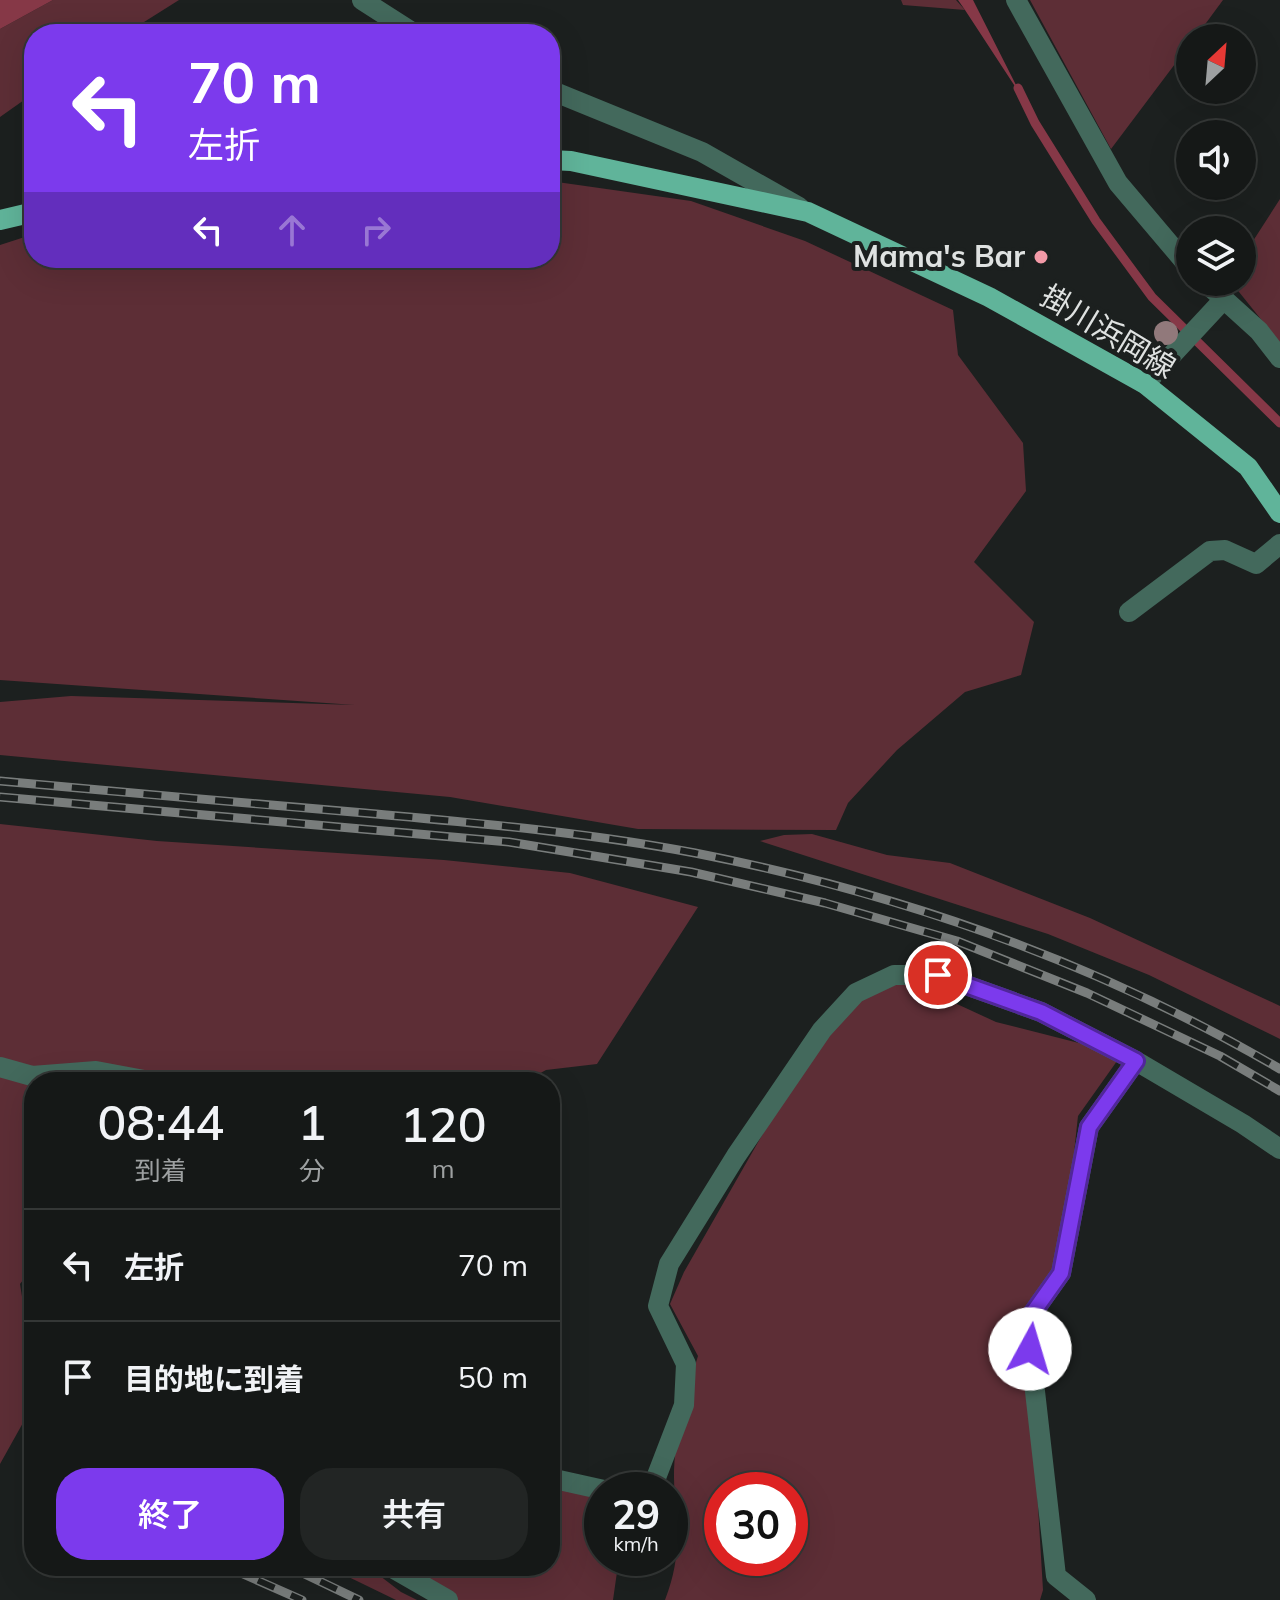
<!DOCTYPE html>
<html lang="ja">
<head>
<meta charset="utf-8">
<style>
	:root { --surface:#151817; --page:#222524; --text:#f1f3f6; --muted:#9da0a1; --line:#343736; --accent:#7c3aed }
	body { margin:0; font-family:Mulish,"Noto Sans JP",sans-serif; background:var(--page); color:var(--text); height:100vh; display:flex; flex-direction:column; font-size:30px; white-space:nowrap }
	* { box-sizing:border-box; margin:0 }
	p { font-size:26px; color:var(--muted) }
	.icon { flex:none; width:44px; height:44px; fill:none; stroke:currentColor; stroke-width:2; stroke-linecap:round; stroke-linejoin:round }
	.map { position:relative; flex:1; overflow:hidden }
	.panel { position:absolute; left:24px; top:1072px; width:536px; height:504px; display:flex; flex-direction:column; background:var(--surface); border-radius:32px; box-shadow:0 8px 32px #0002,0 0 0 2px var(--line) }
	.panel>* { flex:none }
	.top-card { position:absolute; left:24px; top:24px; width:536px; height:244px; border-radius:32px; box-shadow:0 8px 32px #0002,0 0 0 2px var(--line); background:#7c3aed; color:#fff; overflow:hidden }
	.needle { width:52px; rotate:26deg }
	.buttons { position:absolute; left:1176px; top:24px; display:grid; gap:16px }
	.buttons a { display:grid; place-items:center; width:80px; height:80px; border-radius:50%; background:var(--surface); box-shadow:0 8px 32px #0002,0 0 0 2px var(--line); font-size:40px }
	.speed { position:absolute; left:584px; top:1472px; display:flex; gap:16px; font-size:40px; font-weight:700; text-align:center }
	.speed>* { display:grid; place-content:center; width:104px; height:104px; border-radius:50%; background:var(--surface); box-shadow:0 8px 32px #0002,0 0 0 2px var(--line); line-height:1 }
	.speed small { font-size:20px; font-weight:400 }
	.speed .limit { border:12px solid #d22; background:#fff; color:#111 }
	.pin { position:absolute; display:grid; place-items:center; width:68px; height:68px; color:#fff; margin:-34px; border:4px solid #fff; border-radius:50%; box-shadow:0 2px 8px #0007 }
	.me { position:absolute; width:88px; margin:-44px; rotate:6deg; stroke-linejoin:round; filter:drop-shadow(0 0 6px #0008) }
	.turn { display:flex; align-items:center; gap:28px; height:168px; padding:0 32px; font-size:36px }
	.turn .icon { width:104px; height:104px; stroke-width:2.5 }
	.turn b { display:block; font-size:56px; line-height:68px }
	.lanes { display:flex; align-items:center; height:76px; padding:0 32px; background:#0003; justify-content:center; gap:40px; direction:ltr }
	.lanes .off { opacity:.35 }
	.eta { display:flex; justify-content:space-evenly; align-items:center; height:136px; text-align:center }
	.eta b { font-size:48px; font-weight:600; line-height:56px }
	.primary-button { display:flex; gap:16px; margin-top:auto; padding:16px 32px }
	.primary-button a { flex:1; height:92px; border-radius:32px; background:var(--accent); color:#fff; font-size:32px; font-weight:600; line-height:92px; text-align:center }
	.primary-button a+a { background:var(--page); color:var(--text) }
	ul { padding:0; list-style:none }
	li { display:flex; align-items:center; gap:24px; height:112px; padding:0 32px; border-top:2px solid var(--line) }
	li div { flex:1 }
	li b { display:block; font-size:30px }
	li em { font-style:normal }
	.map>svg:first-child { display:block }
</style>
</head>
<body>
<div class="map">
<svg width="1280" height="1600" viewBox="0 0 1280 1600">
	<rect width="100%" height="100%" fill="#1c201f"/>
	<path fill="#5d2e36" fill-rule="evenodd" d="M53 0H179L125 34H34V93L0 117V29Z
		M901 0H956L965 10 903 5Z
		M1030 0H1223L1195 38H1190V44L1111 149Z
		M550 181 691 201 805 241 953 310 958 355 1023 443 1026 491 974 562 1034 622 1021 675 965 692 897 750 848 803 836 830 638 829 450 797 0 755V702L71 696 355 705 0 680V245L34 234V258H550Z
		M1280 199V343L1231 282H1242V258Z
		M0 824 157 841 444 860 570 873 698 907 597 1064 546 1070 524 1082H266L257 1077 242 1082H34V1266L20 1284 34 1372V1425L24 1421 0 1464Z
		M812 834 887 855 950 863 1090 918 1280 1006V1039L1149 975 1048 934 760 841 784 835Z
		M894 975 996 1022 1122 1054 1078 1116 1061 1273 1027 1321 1043 1590 1040 1600H665C684 1550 675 1527 674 1478 674 1435 686 1395 698 1356L670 1304 684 1272 822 1030ZM722 1490H790V1558H722Z
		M550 1476 618 1490H602V1558H619L613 1600H448L435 1593 414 1566H550Z
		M326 1566H367L401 1592 417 1600H396Z"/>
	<path fill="#863847" d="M0 0H53L0 29Z
		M958 0H973L1022 97 965 10Z"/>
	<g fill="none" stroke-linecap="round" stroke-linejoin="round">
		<path stroke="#863847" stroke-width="9" d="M1018 88 1035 123 1096 221 1152 297 1280 423"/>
		<path stroke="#7d8180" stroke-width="5" stroke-dasharray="2 6" stroke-linecap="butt" d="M1115 335 1145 350"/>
		<path stroke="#43695c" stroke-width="20" d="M362 0 415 34
			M1016 0 1118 183 1190 268
			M550 90 702 152 799 207
			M1205 282 1259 331 1280 358
			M1145 384 1224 299
			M1129 612 1210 551 1225 550 1256 564 1280 544
			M0 1067 32 1076 96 1071 155 1082
			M550 1478 604 1490
			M624 1490 654 1483 684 1405 686 1364 658 1306 669 1264 736 1156 822 1030 856 993 894 975H938L1041 1012 1136 1061 1243 1124 1280 1149
			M389 1566 448 1600
			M1086 1600 1056 1576 1027 1321 1061 1273 1089 1127 1136 1061"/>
		<path stroke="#60b49a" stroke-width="20" d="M550 160 571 161 808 212 989 297 1145 384 1248 467 1280 513
			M0 220 34 212"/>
		<defs>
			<path id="rail" d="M0 781C122 792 243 803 365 813 475 823 586 832 695 853 900 893 1100 964 1280 1069
				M0 797 509 842 691 872 825 903 957 941 1087 993 1220 1056 1280 1091
				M32 1481 34 1482
				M225 1566 302 1600
				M288 1566 359 1600"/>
		</defs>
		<use href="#rail" stroke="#797d7c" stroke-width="9"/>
		<use href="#rail" stroke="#1c201f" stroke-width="6" stroke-dasharray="18" stroke-linecap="butt"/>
	</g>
	<circle fill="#91797b" cx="1166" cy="333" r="12"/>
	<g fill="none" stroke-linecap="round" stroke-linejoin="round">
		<defs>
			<path id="route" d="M938 975 1041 1012 1136 1061 1089 1127 1061 1273 1027 1321 1030 1349"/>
		</defs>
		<use href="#route" stroke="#51269a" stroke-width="20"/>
		<use href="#route" stroke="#7c3aed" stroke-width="14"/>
	</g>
	<circle fill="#f39aa7" stroke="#1c201f" stroke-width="3" cx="1041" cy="257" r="8"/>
	<g text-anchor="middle" stroke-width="8" stroke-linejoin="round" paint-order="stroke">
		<g font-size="30" font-weight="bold" fill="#dfe2e1" stroke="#1c201f" text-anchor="end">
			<text x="1025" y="267">Mama's Bar</text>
		</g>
		<g font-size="30" fill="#dfe2e1" stroke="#1c201f">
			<text transform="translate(1108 332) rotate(31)" y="10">掛川浜岡線</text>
		</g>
	</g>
</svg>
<div class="buttons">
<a><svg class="needle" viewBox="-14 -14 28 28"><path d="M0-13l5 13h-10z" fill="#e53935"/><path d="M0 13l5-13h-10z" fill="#9da0a1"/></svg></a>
<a><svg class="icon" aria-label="sound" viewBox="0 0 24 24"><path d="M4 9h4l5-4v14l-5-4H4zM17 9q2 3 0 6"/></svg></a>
<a><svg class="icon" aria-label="layers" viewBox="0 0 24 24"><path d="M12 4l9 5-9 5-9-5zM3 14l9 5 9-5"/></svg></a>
</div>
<div class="speed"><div>29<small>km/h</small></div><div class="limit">30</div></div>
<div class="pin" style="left:938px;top:975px;background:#d93025"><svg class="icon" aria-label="arrive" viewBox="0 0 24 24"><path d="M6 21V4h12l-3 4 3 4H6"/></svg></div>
<svg class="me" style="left:1030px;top:1349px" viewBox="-20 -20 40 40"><circle r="19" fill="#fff"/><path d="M0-13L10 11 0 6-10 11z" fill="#7c3aed"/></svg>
<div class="top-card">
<div class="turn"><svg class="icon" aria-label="left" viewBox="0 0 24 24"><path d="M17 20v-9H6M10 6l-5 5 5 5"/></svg><div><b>70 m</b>左折</div></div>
<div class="lanes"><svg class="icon" aria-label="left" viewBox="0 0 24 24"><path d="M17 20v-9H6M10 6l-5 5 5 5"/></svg><svg class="icon off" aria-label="ahead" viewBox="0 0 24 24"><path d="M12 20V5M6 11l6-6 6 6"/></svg><svg class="icon off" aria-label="right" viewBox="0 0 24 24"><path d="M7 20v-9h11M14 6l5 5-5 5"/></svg></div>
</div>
<section class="panel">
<div class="eta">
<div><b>08:44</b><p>到着</p></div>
<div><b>1</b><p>分</p></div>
<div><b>120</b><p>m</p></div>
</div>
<ul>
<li><svg class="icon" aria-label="left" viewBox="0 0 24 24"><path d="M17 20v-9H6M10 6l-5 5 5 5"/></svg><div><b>左折</b></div><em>70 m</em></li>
<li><svg class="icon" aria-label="arrive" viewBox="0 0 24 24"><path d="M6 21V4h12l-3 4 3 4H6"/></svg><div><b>目的地に到着</b></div><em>50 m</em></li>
</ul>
<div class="primary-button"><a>終了</a><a>共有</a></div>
</section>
</div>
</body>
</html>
